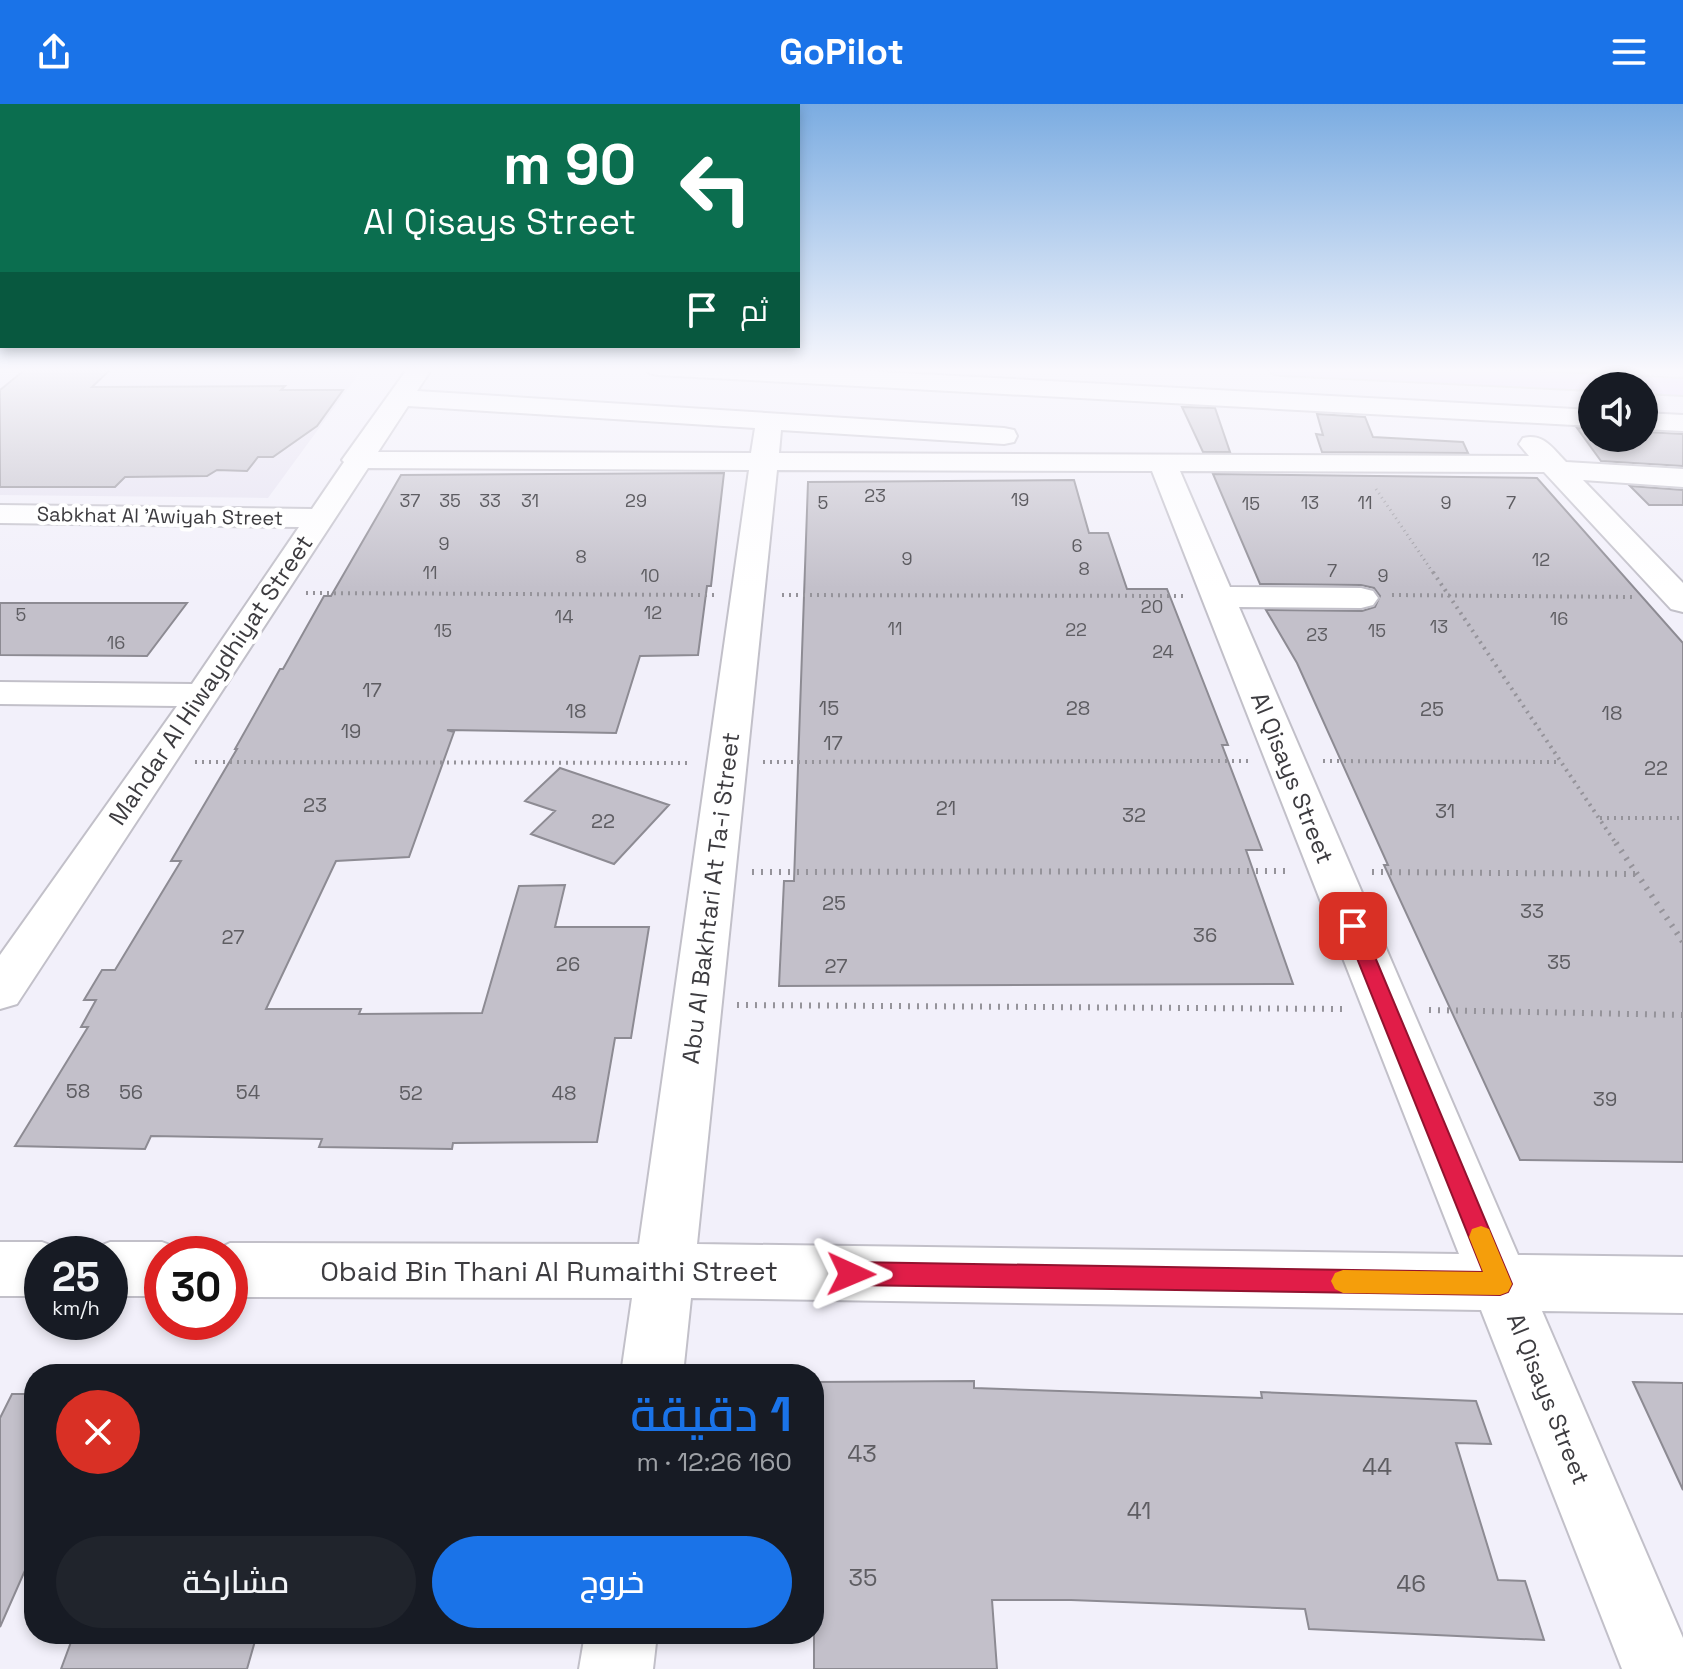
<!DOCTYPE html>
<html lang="ar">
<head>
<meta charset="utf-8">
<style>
	:root { --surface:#171b24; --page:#20242c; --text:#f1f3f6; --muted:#9ea1a6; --accent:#1a73e8 }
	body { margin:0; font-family:"Space Grotesk",Cairo,sans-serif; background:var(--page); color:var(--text); direction:rtl; height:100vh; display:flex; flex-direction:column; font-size:30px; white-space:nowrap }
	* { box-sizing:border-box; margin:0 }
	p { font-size:26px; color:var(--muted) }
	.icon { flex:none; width:44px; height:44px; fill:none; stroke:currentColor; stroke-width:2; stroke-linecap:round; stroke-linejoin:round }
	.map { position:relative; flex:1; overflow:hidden; direction:ltr }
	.details { position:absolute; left:24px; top:1260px; width:800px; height:280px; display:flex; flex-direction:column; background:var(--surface); border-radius:32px; box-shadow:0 4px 12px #0003; direction:rtl }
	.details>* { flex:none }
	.hud { position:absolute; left:0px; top:0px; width:800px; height:244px; box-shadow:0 4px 12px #0003; direction:rtl; background:#0b6e4f; color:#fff; overflow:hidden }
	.tools { position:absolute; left:1578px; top:268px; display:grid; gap:16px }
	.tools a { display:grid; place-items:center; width:80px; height:80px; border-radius:50%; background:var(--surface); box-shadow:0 4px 12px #0003; font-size:40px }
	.speed { position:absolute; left:24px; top:1132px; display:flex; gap:16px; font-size:40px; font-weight:700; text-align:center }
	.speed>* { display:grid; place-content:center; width:104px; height:104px; border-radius:50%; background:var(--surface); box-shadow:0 4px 12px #0003; line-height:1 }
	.speed small { font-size:20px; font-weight:400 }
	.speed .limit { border:12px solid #d22; background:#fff; color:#111 }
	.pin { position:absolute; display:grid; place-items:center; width:68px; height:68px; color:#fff; margin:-34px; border-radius:16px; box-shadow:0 4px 12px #0006 }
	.me { position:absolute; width:88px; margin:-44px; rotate:91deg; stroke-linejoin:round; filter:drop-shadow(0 0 6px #0008) }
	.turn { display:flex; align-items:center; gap:28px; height:168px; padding:0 32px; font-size:36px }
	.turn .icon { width:104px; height:104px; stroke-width:2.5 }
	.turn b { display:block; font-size:56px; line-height:68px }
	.then { display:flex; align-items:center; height:76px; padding:0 32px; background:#0003; gap:16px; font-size:30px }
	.round { display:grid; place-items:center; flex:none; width:84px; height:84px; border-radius:42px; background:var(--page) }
	.headline { display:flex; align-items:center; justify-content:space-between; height:136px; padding:0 32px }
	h1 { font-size:48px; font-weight:600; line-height:60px; color:var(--accent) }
	.button { display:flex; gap:16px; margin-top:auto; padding:16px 32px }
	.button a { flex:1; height:92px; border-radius:48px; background:var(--accent); color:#fff; font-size:32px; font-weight:600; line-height:92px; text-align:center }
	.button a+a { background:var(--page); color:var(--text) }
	header { display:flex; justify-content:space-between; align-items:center; height:104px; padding:0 32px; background:var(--accent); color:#fff; font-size:36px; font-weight:600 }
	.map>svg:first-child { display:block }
</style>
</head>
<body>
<header><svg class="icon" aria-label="menu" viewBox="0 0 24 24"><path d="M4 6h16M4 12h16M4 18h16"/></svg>GoPilot<svg class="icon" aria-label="share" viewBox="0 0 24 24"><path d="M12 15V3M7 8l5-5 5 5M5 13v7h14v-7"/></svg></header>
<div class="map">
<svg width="1683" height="1565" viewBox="0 0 1683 1565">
	<rect width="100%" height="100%" fill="#f2f0fa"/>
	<path fill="#e6e2f1" d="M0 264H363L268 394 0 391Z"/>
	<path fill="#c3c0ca" stroke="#8d8b93" stroke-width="2" d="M27 264H112L92 283 285 282 281 286H343L317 322 273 353H258L247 367 217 366 207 372 125 373 115 383H0V286Z
		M1182 303 1215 304 1230 348H1203Z
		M1317 310 1365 313 1373 333 1463 338 1468 349 1322 348 1316 330 1323 331Z
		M1577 324 1592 325V334H1644V328L1683 330V362L1601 357Z
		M724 369 711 482H707L698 551 640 552 616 629 447 626 454 628 409 753 336 757 266 905H361L359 910 482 909 519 782 565 781 555 823H649L631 934H615L597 1038 453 1039 452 1045 319 1043 322 1035 151 1032 145 1045 15 1042 88 923H81L96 896H84L102 866H115L181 757H171L237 645H235L280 565H283L324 492H331L401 371Z
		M1213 370 1537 374 1683 539V1058L1520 1056 1384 761H1388L1297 559 1266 506 1362 507 1375 503 1380 492 1374 484 1361 481 1260 480Z
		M1074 376 1089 429H1108L1127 485H1167L1228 641H1222L1262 746H1246L1293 880 779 882 784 777H794L808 378Z
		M1630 382 1683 386V401H1649Z
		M0 499H187L147 552 0 551Z
		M560 664 669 701 614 760 531 730 555 707 525 697Z
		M974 1277V1284L1262 1294 1261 1288 1476 1297 1491 1340 1456 1339 1498 1476 1525 1477 1544 1536 1309 1525 1305 1505 1071 1496H992L997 1565H814V1278Z
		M1633 1278 1683 1279V1386Z
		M12 1290H34V1446L0 1523V1314Z
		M74 1530H257L247 1565H61Z"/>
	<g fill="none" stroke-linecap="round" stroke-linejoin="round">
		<defs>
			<path id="minor" d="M408 264H426L429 269 417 287 1004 324 1014 326 1017 332 1014 338 1004 340 781 326 779 349 1529 352 1519 340 1523 334C1544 329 1553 345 1566 358L1683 365V383L1583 376 1683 479V508L1671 505 1544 368 1180 367 1230 483 1361 484 1373 487 1378 494 1373 501 1361 504 1239 503 1518 1151 1683 1153V1209L1542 1207 1683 1534V1565H1622L1481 1206 691 1194 683 1270H621L632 1194 230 1193V1150H208L230 1139 639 1140 749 366 368 364 17 900 0 905V851L177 602 0 600V578L192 580 299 423 0 419V401L312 405 344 358 342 356ZM408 302 755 324 751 349 378 348ZM777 366 1152 367 1459 1150 697 1140Z
				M646 264H805L1592 306V322L658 271 649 269Z
				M1644 309 1683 311V327L1644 325Z
				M0 1138H42L63 1146 65 1150H42V1192H0Z
				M110 1138H162L183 1146 185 1150H162V1192H110V1150H87L89 1146Z
				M585 1530H657L653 1565H579Z"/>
			<path id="major" d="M1269 264H1448L1683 275V291L1644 289V282H1592V286L1281 271 1272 269Z"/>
		</defs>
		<use href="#minor" stroke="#c2c0c9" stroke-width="4"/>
		<use href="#major" stroke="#d0d0d1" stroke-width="4"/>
		<path stroke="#95939a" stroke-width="3" stroke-dasharray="1 4" stroke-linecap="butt" d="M1376 385 1434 470"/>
		<path stroke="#95939a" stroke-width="4" stroke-dasharray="2 5" stroke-linecap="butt" d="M1433 468 1617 741
			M306 489 716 491
			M782 491 1184 492
			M1392 491 1634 493
			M1323 657 1561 658
			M195 658 689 659
			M763 658 1249 657
			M1600 714H1683"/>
		<path stroke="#95939a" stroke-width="6" stroke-dasharray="2 7" stroke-linecap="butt" d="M1616 739 1683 838
			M752 768 1290 767
			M1372 768 1637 770
			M737 901 1343 905
			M1429 906 1683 911"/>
		<use href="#minor" fill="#fff" fill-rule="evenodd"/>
		<use href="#major" fill="#e5d4fc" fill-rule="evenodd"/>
	</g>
	<linearGradient id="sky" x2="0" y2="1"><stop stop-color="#7bace1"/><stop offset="0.55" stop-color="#f9f8fd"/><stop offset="1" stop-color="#f9f8fd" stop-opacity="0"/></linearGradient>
	<rect width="1683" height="484" fill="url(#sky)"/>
	<path fill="#e11d48" stroke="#92132f" stroke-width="2" d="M1353 816 1362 822 1512 1180 1508 1188 1500 1191 851 1181 842 1178 838 1170 842 1162 851 1158 1483 1168 1344 822Z"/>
	<path fill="#f59e0b" d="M1481 1122 1489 1125 1512 1180 1508 1188 1500 1191 1343 1189 1335 1185 1331 1177 1335 1169 1343 1166 1483 1168 1469 1133 1472 1125Z"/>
	<g text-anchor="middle" stroke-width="8" stroke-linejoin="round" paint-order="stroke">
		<g font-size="18" fill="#5e5d62">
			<text x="875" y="398">23</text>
			<text x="1020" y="402">19</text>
			<text x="410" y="403">37</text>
			<text x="450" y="403">35</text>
			<text x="490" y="403">33</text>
			<text x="530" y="403">31</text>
			<text x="636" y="403">29</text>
			<text x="823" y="405">5</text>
			<text x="1310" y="405">13</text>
			<text x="1365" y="405">11</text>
			<text x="1446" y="405">9</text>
			<text x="1511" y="405">7</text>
			<text x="1251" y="406">15</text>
			<text x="444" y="446">9</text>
			<text x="1077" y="448">6</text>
			<text x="581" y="459">8</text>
			<text x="907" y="461">9</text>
			<text x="1541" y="462">12</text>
			<text x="1084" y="471">8</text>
			<text x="1332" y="473">7</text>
			<text x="430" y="475">11</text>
			<text x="650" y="478">10</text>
			<text x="1383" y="478">9</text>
			<text x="1152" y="509">20</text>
			<text x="653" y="515">12</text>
			<text x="21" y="517">5</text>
			<text x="564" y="519">14</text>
			<text x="1559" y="521">16</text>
			<text x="1439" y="529">13</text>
			<text x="895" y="531">11</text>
			<text x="1076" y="532">22</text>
			<text x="443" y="533">15</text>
			<text x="1377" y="533">15</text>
			<text x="1317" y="537">23</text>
			<text x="116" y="545">16</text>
			<text x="1163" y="554">24</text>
		</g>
		<g font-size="20" fill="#3d3c40" stroke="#fff">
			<text transform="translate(160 412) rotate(1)" y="7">Sabkhat Al 'Awiyah Street</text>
		</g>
		<g font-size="20" fill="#5e5d62">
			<text x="372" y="593">17</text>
			<text x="829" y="611">15</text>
			<text x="1078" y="611">28</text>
			<text x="1432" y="612">25</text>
			<text x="576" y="614">18</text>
			<text x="1612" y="616">18</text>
			<text x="351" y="634">19</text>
			<text x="833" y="646">17</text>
			<text x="1656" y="671">22</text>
			<text x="315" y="708">23</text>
			<text x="946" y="711">21</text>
			<text x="1445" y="714">31</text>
			<text x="1134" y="718">32</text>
			<text x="603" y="724">22</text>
			<text x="834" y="806">25</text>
			<text x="1532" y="814">33</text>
			<text x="1205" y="838">36</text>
			<text x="233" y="840">27</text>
			<text x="1559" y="865">35</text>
			<text x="568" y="867">26</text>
			<text x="836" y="869">27</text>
			<text x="78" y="994">58</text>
			<text x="131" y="995">56</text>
			<text x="248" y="995">54</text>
			<text x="411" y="996">52</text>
			<text x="564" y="996">48</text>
			<text x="1605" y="1002">39</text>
		</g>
		<g font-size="24" fill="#3d3c40" stroke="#fff">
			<text transform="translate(211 576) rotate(-56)" y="8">Mahdar Al Hiwaydhiyat Street</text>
			<text transform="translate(1292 674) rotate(68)" y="8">Al Qisays Street</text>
			<text transform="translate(711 794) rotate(-83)" y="8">Abu Al Bakhtari At Ta-i Street</text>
			<text transform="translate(1548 1295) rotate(68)" y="8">Al Qisays Street</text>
		</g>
		<g font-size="24" fill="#5e5d62">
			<text x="862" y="1358">43</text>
			<text x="1377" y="1371">44</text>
			<text x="1139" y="1415">41</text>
			<text x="863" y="1482">35</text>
			<text x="1411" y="1488">46</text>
		</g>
		<g font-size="28" fill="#3d3c40" stroke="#fff">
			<text x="549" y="1177">Obaid Bin Thani Al Rumaithi Street</text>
		</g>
	</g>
</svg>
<div class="tools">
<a><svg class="icon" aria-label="sound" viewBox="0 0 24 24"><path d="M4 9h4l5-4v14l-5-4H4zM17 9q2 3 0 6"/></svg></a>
</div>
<div class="speed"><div>25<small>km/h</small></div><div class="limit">30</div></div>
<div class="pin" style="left:1353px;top:822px;background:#d93025"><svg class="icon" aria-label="arrive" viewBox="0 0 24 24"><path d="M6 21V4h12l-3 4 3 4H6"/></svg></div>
<svg class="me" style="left:851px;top:1170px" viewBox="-20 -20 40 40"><path d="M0-17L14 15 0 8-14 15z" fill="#e11d48" stroke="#fff" stroke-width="4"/></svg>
<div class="hud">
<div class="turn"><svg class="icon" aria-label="left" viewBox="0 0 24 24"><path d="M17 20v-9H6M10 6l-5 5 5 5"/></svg><div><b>90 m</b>Al Qisays Street</div></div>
<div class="then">ثم<svg class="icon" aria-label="arrive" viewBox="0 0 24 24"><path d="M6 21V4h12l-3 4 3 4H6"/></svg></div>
</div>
<section class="details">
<div class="headline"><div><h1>1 دقيقة</h1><p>160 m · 12:26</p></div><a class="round" style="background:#d93025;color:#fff"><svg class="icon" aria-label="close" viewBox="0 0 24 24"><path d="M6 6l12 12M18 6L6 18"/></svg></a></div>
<div class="button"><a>خروج</a><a>مشاركة</a></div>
</section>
</div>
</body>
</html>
